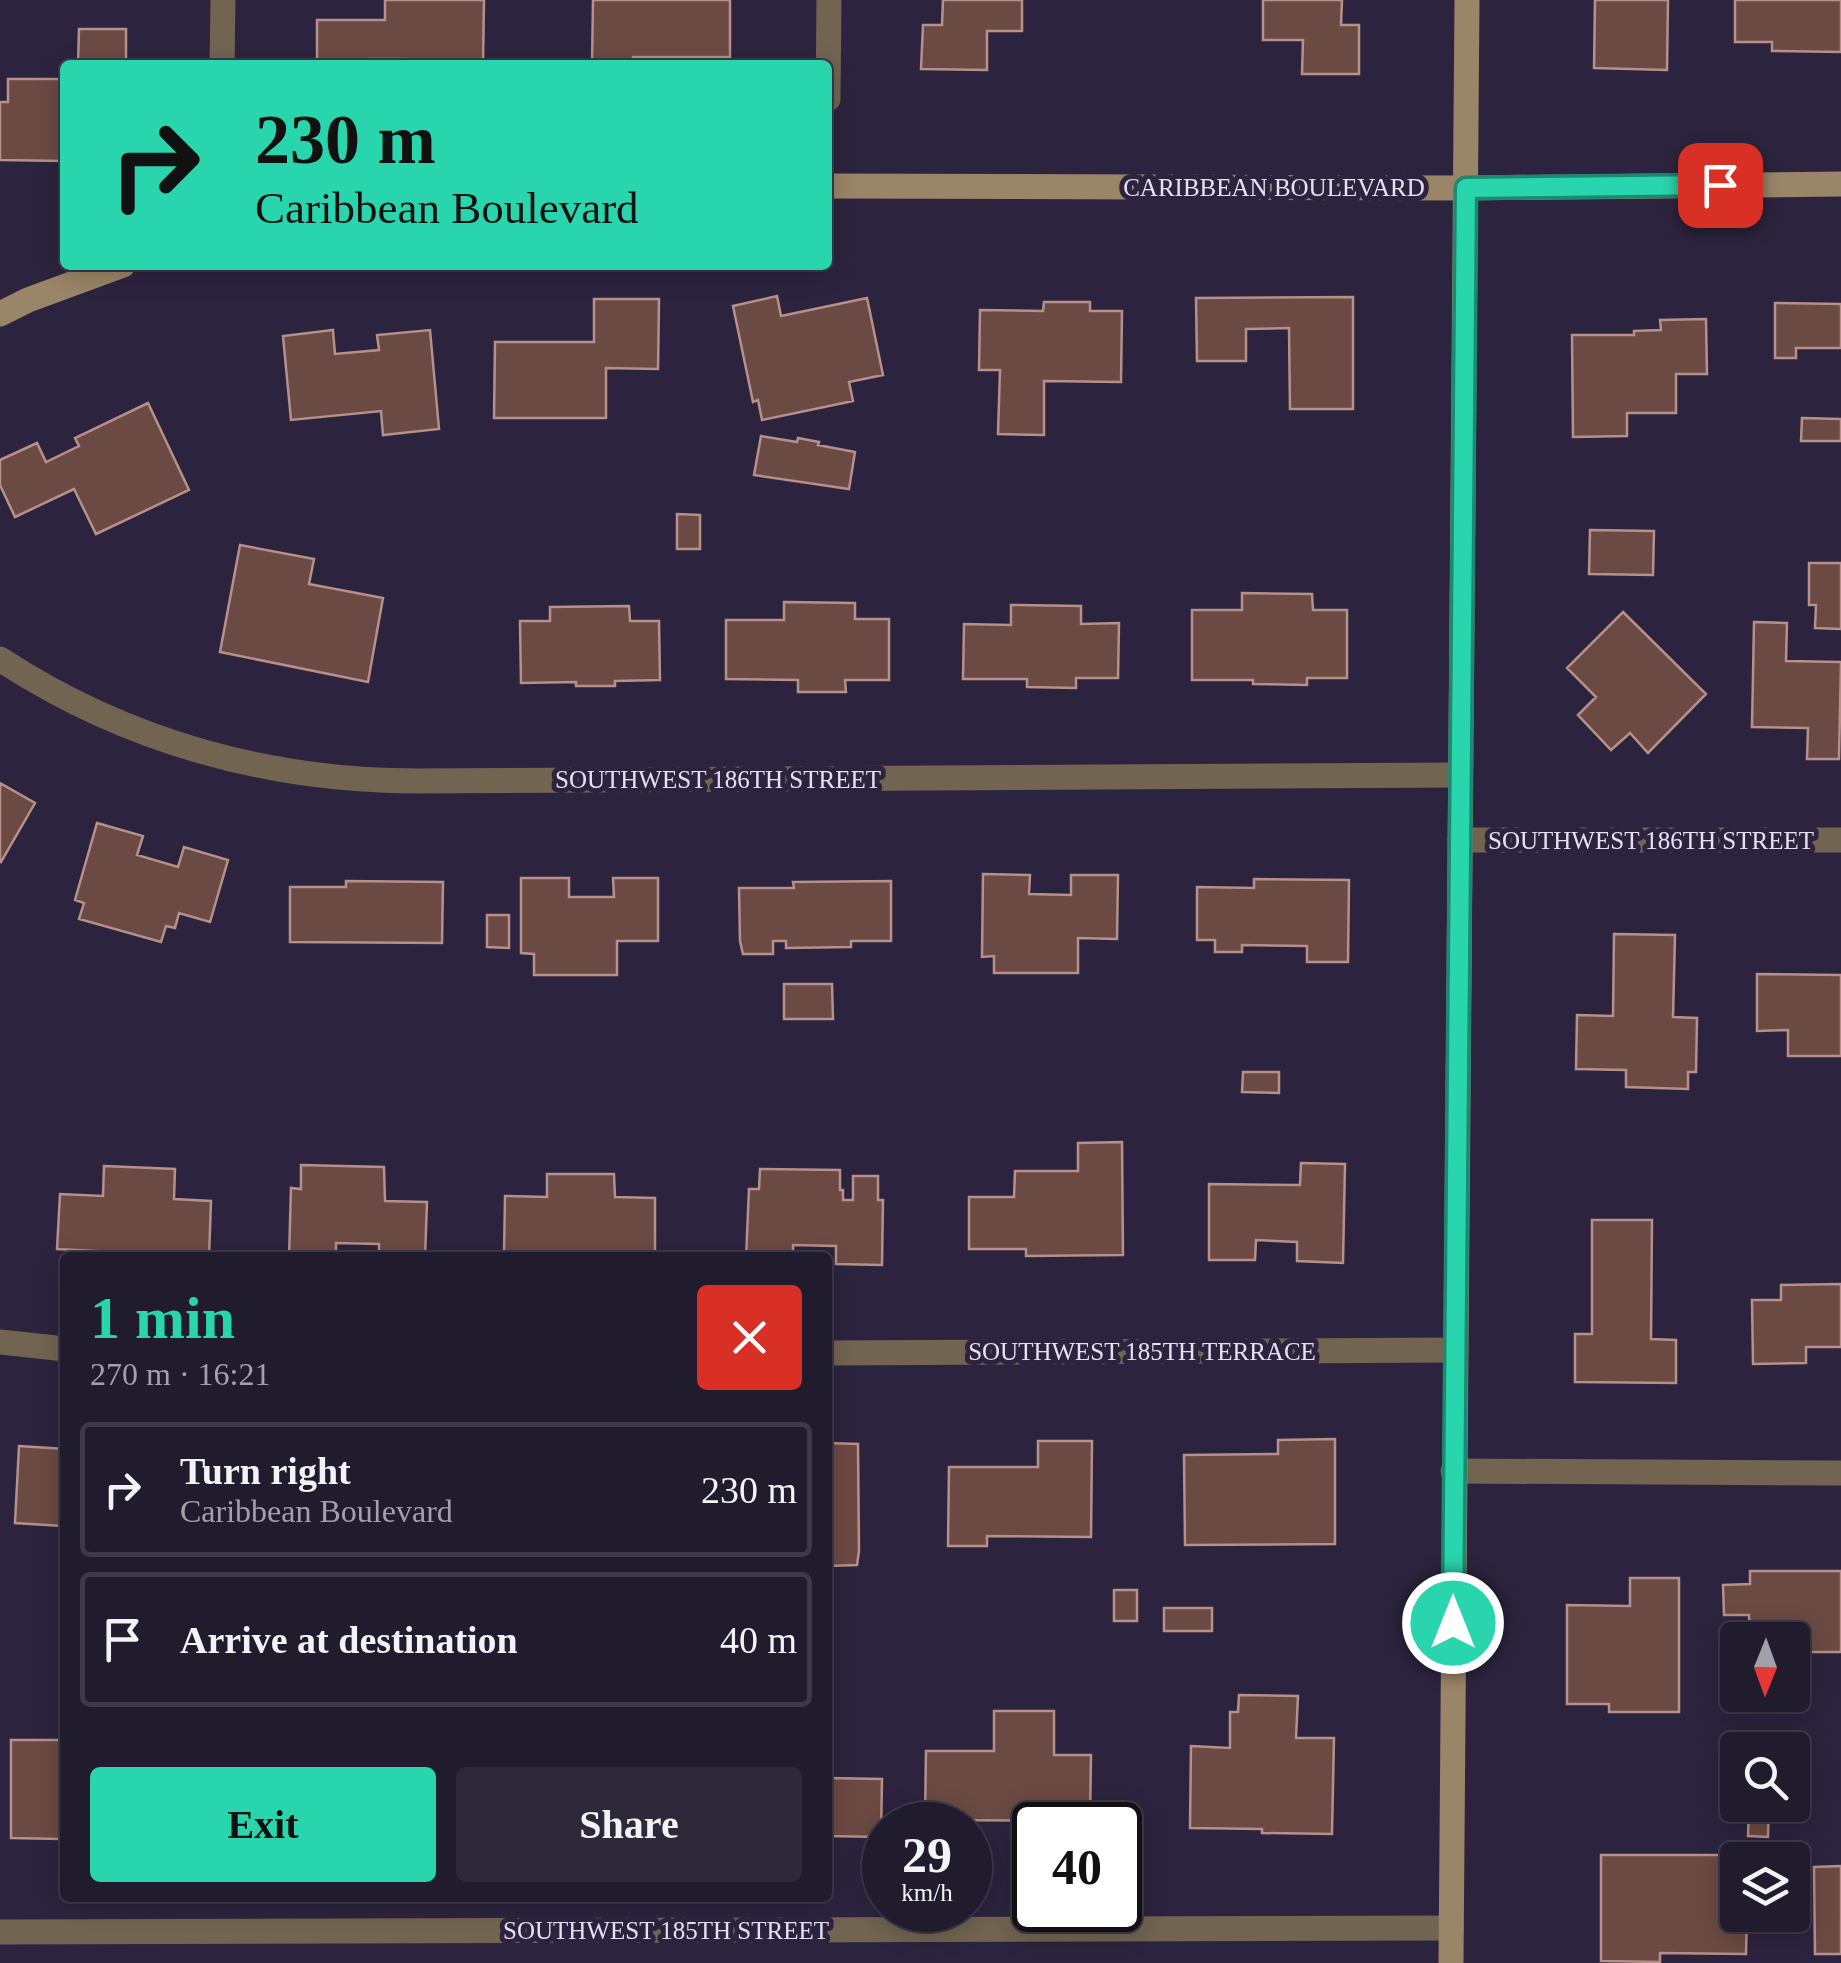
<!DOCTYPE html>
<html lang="en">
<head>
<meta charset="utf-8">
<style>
	:root { --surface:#211b2e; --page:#2d283a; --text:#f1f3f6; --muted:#a2a1aa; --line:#3e394a; --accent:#29d5ad }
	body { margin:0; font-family:"Times New Roman",serif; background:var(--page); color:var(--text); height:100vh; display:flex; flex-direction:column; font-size:38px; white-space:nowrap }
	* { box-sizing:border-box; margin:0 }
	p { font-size:32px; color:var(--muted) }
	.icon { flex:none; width:55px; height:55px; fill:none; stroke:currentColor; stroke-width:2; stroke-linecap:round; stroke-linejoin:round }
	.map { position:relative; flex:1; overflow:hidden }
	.details { position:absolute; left:60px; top:1252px; width:772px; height:650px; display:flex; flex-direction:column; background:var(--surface); border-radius:10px; box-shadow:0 5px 25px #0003,0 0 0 2px var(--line) }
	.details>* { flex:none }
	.guide { position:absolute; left:60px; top:60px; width:772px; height:210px; border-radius:10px; box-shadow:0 5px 25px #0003,0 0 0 2px var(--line); background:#29d5ad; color:#111; overflow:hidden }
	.needle { width:65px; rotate:181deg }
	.fabs { position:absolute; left:1720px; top:1622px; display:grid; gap:20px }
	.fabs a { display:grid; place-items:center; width:90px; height:90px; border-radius:10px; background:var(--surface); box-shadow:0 5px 25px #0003,0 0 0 2px var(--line); font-size:50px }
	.speed { position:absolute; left:862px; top:1802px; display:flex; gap:20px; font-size:50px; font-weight:700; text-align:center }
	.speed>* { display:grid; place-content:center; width:130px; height:130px; border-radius:50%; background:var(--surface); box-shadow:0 5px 25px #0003,0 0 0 2px var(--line); line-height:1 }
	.speed small { font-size:25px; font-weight:400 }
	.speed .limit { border:5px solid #111; border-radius:15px; background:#fff; color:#111 }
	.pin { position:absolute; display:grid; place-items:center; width:85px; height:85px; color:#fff; margin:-42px; border-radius:20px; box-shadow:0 5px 15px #0006 }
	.me { position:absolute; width:110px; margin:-55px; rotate:0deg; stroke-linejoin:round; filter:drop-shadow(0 0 8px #0008) }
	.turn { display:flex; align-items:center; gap:35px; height:210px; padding:0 30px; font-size:45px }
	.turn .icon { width:130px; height:130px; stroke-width:2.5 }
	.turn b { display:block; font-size:70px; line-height:85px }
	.round { display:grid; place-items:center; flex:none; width:105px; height:105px; border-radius:10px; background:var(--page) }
	.summary { display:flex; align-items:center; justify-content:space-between; height:170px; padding:0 30px }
	h1 { font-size:60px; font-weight:800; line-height:75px; color:var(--accent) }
	.cta { display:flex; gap:20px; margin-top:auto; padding:20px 30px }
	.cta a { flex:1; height:115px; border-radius:10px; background:var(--accent); color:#111; font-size:40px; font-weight:800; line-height:115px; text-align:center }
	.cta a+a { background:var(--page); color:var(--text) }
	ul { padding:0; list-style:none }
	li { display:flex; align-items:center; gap:30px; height:135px; margin:0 20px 15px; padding:0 10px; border:5px solid var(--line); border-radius:10px }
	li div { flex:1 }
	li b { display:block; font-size:38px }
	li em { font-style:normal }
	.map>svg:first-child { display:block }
</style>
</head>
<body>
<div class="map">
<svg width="1841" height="1963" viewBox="0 0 1841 1963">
	<rect width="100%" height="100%" fill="#2c243e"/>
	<path fill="#6b4a43" stroke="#b69089" stroke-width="2.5" d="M385 0H484L483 65H406V59H369V65H317V20H385Z
		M593 0H730V57H633V65H592Z
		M943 0H1022V31H987V70L921 69 923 25H942Z
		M1263 0H1342L1341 25H1359V74H1302L1303 40H1263Z
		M1595 0H1668L1667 70 1594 68Z
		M1735 0H1841V52L1772 51V42H1735Z
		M79 29H126V65H78Z
		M8 79H65V161L0 160V102H8Z
		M777 296 781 316 867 298 883 375 849 382 853 401 762 420 758 400 753 402 733 306Z
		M1353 297V409H1290L1289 328 1246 329V361H1197L1196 298Z
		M594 299H659L658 369 606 368V418H494L495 342H594Z
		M1044 302H1090V311H1122L1121 382 1044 381V435L998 434 1000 370H979L980 310 1043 311Z
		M1775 303 1841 304V348H1796V358H1775Z
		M1706 319 1707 374H1676V413H1627V436L1573 437 1572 335H1634V331L1661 330 1660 320Z
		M333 330 335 354 379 350 377 335 430 330 439 429 383 435 381 411 291 420 283 336Z
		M148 403 189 490 96 534 74 489 15 517 0 485V460L37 443 46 462 79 446 75 438Z
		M1802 418 1841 419V441H1801Z
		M761 436 797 442 798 438 819 442 818 445 855 452 849 489 754 475Z
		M677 514 700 515V549H677Z
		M1590 530 1654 531 1653 575 1589 574Z
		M240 545 314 559 309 584 383 598 368 682 220 652Z
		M1809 563H1841V629L1815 628 1816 605H1809Z
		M1242 593 1312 594 1313 610H1347V678H1307V685L1253 684V680H1192V610H1242Z
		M784 602 855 603V619H889V680H845L846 692H798V680L726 679V620H784Z
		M1011 605 1081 606V624L1119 623 1118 678H1076V688L1027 687V679H963L964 624 1011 625Z
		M629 606 630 621H659L660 680 615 681V686H576V682L521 683 520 621H550V607Z
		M1623 612 1706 694 1648 753 1630 733 1611 750 1578 715 1596 697 1567 668Z
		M1754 622 1787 623 1786 661 1841 662 1839 759H1807L1808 728 1752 727Z
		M0 783 35 803 1 862 0 861Z
		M97 823 143 836 137 855 178 867 184 847 228 860 210 922 179 913 175 928 166 926 161 942 79 919 84 903 75 900Z
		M983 874 1030 875 1029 894 1071 895V875H1118L1117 939 1078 938V973H994V956L982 957Z
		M521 878H569V897H614L613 878H658V941H617V975H534V954L521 953Z
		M1254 879 1349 880 1348 962H1307V946L1242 945V952H1215V940H1197V887L1254 888Z
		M346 881 443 882 442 943 290 942V887H346Z
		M891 881V941H851V947L786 948V941H773V954H743L740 941 739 888H794L793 882Z
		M487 915H509V948L487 947Z
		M1614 934 1675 935 1673 1017 1697 1018 1696 1072H1688V1089L1626 1087V1070L1576 1069 1577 1015 1613 1016Z
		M1757 974 1841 975V1056H1788V1030L1757 1031Z
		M784 984H832L833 1019H784Z
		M1243 1072H1279V1093L1242 1092Z
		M1122 1142 1123 1255 1026 1256V1249H969V1197H1014L1015 1171H1078V1143Z
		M1301 1163 1345 1164 1343 1263 1297 1261V1242L1256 1240 1255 1260H1209V1184L1300 1185Z
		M301 1165 384 1167 385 1201 427 1202 425 1258H379V1244L336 1243V1258H289L291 1188 301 1189Z
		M104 1166 175 1169 174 1199 211 1201 209 1258H118L113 1257V1252L57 1249 60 1194 103 1196Z
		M760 1169 840 1170V1190H843V1200H853V1176H878V1200H883L882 1265 836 1264V1246L793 1245V1258H746L749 1189H759Z
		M547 1174H614L615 1197 655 1198V1257L504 1255 505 1196 547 1197Z
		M1592 1220H1652L1651 1339 1676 1340V1383L1575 1382V1334H1592Z
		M1841 1284V1347H1806V1363L1753 1364 1752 1300H1781V1285Z
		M1335 1439V1544L1185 1545 1184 1455 1278 1454V1440Z
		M1038 1441H1092L1091 1537 987 1536V1546H948L949 1467H1038Z
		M828 1443 858 1444 859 1551 857 1565 828 1566Z
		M19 1446 65 1449V1512H63L62 1526 15 1523Z
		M1750 1571H1841V1652H1792V1640H1750L1749 1615H1724L1723 1585 1750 1584Z
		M1630 1578H1679V1712H1609V1704H1567V1605L1630 1606Z
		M1114 1590H1137V1621H1114Z
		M1164 1608H1212V1631H1164Z
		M1239 1695 1298 1696 1296 1738H1334L1332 1834 1262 1833V1829L1190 1828 1191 1746 1230 1748V1712H1238Z
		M994 1711H1054V1755H1091L1090 1821 925 1820 926 1751H994Z
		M11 1740H65V1819H60V1839L11 1838Z
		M828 1778 882 1779 881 1837 828 1836Z
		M1749 1805H1769L1768 1837 1748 1836Z
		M1601 1855H1732L1731 1887H1738V1915H1747L1746 1954 1660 1953V1962L1601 1961Z
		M1841 1866V1954H1815L1814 1867Z"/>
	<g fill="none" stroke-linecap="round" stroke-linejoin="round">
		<path stroke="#716451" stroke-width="25" d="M222 65 223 0
			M828 99 829 0
			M0 659C125 741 268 781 417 781L1460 775
			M1460 840H1841
			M0 1342 65 1349
			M828 1353 1456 1350
			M1453 1471 1841 1473
			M0 1932 1451 1928"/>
		<path stroke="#998567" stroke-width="25" d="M828 186 1466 188 1841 184
			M0 314 28 300 123 265
			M1451 1963 1467 0"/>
	</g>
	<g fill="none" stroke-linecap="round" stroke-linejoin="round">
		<defs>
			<path id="route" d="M1453 1623 1466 188 1720 185"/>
		</defs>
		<use href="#route" stroke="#1b8a70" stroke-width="25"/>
		<use href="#route" stroke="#29d5ad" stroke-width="18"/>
	</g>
	<g text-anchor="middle" stroke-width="10" stroke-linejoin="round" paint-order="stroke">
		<g font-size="25" fill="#e5e1f3" stroke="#2c243e">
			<text x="1274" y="196">CARIBBEAN BOULEVARD</text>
			<text x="718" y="788">SOUTHWEST 186TH STREET</text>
			<text x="1651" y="849">SOUTHWEST 186TH STREET</text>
			<text x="1142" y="1360">SOUTHWEST 185TH TERRACE</text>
			<text x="666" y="1939">SOUTHWEST 185TH STREET</text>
		</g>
	</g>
</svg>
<div class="fabs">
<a><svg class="needle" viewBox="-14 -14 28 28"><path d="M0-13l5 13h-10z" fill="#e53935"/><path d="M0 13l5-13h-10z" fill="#a2a1aa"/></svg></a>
<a><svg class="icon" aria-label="search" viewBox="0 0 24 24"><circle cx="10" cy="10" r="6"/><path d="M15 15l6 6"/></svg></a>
<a><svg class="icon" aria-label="layers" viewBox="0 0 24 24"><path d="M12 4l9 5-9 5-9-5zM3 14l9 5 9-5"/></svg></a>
</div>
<div class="speed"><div>29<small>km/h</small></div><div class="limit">40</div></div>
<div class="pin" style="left:1720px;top:185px;background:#d93025"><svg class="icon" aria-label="arrive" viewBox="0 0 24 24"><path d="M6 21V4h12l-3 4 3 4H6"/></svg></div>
<svg class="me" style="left:1453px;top:1623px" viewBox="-20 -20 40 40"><circle r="17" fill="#29d5ad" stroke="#fff" stroke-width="3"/><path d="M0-11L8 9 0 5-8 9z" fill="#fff"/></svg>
<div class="guide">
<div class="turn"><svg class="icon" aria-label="right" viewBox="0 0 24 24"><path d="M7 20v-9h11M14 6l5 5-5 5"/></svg><div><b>230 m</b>Caribbean Boulevard</div></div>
</div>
<section class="details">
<div class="summary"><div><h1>1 min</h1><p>270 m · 16:21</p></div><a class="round" style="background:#d93025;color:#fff"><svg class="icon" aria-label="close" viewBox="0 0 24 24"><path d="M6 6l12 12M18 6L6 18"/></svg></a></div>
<ul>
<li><svg class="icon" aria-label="right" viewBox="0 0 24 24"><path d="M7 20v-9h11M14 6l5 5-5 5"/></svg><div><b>Turn right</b><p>Caribbean Boulevard</p></div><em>230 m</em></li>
<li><svg class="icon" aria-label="arrive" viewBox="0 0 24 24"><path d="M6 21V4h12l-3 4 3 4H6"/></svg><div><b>Arrive at destination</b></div><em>40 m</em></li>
</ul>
<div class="cta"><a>Exit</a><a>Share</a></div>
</section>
</div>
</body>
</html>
